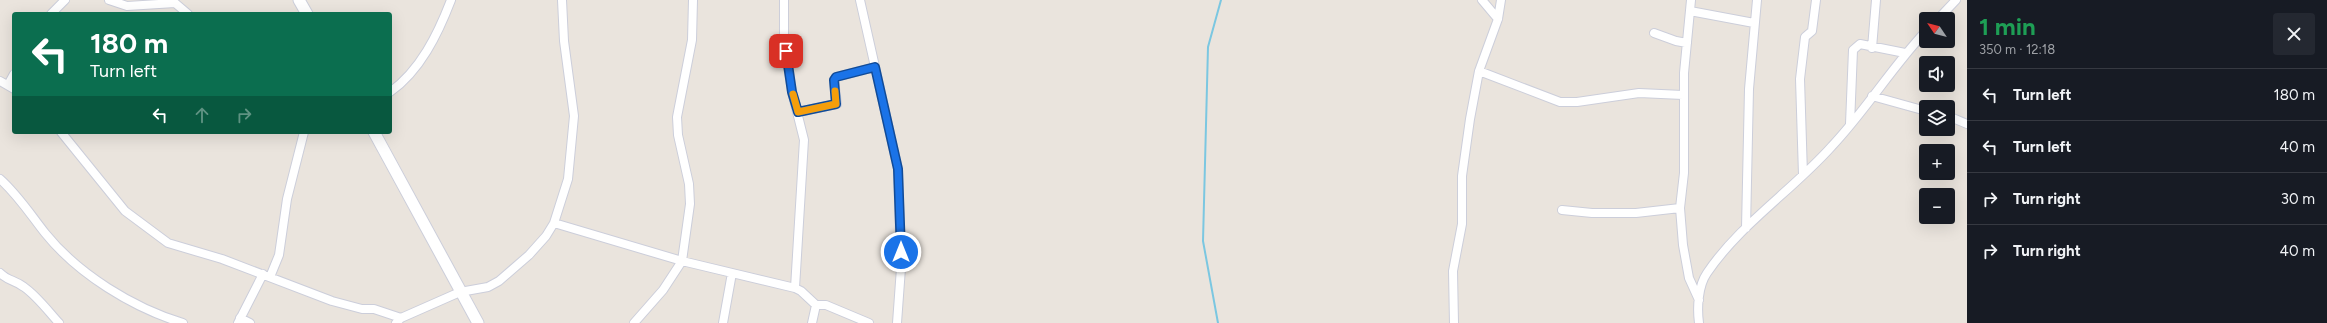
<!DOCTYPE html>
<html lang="en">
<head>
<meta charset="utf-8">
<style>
	:root { --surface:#171b24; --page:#242831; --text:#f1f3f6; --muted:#9ea1a6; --line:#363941 }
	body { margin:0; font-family:Figtree,sans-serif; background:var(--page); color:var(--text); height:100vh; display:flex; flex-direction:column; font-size:15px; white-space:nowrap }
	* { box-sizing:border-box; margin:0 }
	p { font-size:13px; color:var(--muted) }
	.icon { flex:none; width:22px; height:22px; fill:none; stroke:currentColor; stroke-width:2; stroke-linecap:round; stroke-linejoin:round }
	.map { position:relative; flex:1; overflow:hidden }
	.drawer { display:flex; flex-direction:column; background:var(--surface); width:360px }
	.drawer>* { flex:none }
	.hud { position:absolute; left:12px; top:12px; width:380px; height:122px; border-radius:4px; box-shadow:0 4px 16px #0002; background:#0b6e4f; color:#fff; overflow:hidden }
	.needle { width:26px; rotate:305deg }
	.tools { position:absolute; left:1919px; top:12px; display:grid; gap:8px }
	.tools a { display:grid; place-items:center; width:36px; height:36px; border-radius:4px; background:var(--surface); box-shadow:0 4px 16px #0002; font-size:20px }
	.pin { position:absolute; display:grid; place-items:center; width:34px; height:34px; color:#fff; margin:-17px; border-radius:8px; box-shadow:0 2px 6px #0006 }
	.me { position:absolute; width:44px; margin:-22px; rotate:0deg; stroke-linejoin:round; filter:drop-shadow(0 0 3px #0008) }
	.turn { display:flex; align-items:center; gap:14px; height:84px; padding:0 12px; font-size:18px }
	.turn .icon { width:52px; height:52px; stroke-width:2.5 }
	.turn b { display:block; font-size:28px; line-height:34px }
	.lanes { display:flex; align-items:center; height:38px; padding:0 12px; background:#0003; justify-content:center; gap:20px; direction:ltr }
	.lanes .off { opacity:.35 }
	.round { display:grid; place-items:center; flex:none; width:42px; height:42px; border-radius:4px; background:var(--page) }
	.summary { display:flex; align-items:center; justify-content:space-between; height:68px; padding:0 12px }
	h1 { font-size:24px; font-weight:700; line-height:30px; color:#1e9e55 }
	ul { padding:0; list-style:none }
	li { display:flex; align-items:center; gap:12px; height:52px; padding:0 12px; border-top:1px solid var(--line) }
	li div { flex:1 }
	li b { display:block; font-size:15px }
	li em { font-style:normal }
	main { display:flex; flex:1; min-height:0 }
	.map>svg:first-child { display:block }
</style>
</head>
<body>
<main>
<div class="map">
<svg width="1967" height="323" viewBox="0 0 1967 323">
	<rect width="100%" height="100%" fill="#eae4dd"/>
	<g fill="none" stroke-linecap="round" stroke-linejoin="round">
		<path stroke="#7bc7e1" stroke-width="2" d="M1218 323 1203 241 1208 47 1221 0"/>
		<defs>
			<path id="street" d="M109 0 127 6 175 3 188 14
				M784 0V37L792 92 804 140 795 288
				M860 0 898 169 901 268 897 323
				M1482 0 1498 19
				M1691 0 1684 73V173L1680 208 1683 245 1689 278 1699 300
				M1690 11 1754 23
				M51 14 65 0
				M1938 19 1956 0
				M1654 33 1676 41 1687 43
				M1872 48 1876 0
				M1479 71 1560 102H1577L1639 93 1683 95
				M0 81 14 89
				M8 85 14 74
				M390 92C420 71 438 34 451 0
				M1872 96 1926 111
				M798 112 837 104 834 80 836 77 875 67
				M1948 116 1967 124
				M1850 124 1853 50 1860 44 1905 53
				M61 132 125 211 168 243 222 259 332 301 362 309H374L401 318
				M1803 175 1800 79 1805 37 1812 31 1816 0
				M0 179C18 195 30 214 45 233 78 274 133 308 183 323
				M1562 210 1592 213H1636L1680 208
				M554 223 682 261 795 288 801 291 816 305H826L869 323
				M1746 228 1749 89 1757 0
				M0 273C8 281 15 280 24 287 37 296 48 311 59 323
				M270 277 279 255 287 199 304 132
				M240 318 250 323
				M238 323 263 274
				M396 323 401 318 460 292 488 287 499 281 529 255 546 236 554 223 568 179 574 116 564 41 562 0
				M634 323 663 290 682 261 690 204 689 184 678 135 677 117 692 40 693 0
				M723 323 732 273
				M812 323 816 305
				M1454 323 1453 271 1462 224V176L1470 119 1479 71 1498 19 1501 0
				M1699 323C1697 308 1698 286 1707 273 1740 224 1793 190 1832 146 1866 110 1892 67 1926 31"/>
			<path id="secondary" d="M299 0 307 14
				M374 132 478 323"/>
		</defs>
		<use href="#street" stroke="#ccceda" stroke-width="10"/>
		<use href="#secondary" stroke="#ccceda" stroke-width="13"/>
		<use href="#street" stroke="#fff" stroke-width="8"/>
		<use href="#secondary" stroke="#fff" stroke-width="11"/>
	</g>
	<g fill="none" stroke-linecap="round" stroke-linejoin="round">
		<defs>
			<path id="route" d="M786 51 792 92 798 112 836 104 834 80 836 77 875 67 898 169 901 252"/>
		</defs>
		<use href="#route" stroke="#114b97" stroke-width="10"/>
		<use href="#route" stroke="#1a73e8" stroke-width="7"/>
		<path stroke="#f59e0b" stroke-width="7" d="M793 94 798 112 836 104 835 91"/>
	</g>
</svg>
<div class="tools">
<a><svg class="needle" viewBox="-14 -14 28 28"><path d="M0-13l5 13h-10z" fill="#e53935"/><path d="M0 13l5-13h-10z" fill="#9ea1a6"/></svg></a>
<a><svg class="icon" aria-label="sound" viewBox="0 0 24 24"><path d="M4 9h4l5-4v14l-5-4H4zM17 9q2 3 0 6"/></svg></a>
<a><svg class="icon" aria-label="layers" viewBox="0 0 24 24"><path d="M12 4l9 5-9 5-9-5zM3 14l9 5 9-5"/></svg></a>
<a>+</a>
<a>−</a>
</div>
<div class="pin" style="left:786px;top:51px;background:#d93025"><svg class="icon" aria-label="arrive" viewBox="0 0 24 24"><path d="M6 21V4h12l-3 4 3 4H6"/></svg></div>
<svg class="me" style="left:901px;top:252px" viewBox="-20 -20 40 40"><circle r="17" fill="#1a73e8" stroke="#fff" stroke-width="3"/><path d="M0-11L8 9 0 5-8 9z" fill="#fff"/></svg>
<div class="hud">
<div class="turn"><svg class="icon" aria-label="left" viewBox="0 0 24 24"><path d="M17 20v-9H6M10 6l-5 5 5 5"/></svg><div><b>180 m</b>Turn left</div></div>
<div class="lanes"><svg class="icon" aria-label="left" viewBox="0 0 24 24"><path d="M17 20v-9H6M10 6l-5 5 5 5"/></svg><svg class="icon off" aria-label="ahead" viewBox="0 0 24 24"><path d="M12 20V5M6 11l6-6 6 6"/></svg><svg class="icon off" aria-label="right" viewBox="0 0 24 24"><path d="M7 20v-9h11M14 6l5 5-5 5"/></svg></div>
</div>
</div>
<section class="drawer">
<div class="summary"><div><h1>1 min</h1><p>350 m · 12:18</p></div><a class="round"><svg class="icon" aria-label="close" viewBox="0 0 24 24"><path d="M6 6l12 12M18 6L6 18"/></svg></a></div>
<ul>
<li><svg class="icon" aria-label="left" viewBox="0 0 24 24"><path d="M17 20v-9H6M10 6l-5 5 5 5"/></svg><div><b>Turn left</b></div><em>180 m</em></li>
<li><svg class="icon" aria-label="left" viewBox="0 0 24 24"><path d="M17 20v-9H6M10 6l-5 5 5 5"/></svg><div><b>Turn left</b></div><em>40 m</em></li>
<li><svg class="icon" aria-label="right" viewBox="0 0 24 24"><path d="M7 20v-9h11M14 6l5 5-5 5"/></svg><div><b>Turn right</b></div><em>30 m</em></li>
<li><svg class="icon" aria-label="right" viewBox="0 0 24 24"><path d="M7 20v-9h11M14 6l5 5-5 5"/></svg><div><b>Turn right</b></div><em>40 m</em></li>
</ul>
</section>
</main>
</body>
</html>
